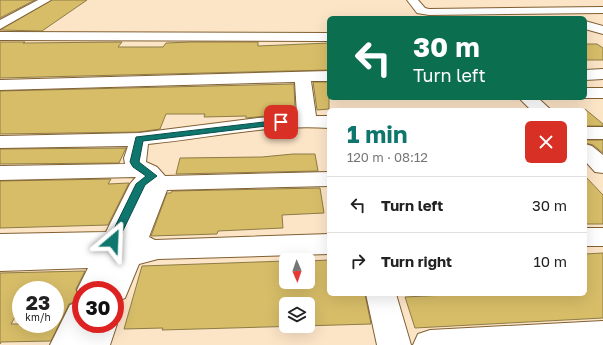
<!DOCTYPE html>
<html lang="en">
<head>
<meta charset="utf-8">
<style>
	:root { --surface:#fff; --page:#f2f2f2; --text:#222; --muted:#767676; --line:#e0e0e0; --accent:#0f766e }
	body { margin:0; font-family:"Golos Text",sans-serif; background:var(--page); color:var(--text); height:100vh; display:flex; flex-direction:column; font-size:15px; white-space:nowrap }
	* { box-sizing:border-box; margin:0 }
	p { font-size:13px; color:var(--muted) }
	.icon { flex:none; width:22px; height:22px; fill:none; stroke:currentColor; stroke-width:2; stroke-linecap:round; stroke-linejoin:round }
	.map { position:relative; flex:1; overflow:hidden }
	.side { position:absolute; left:327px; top:108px; width:260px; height:188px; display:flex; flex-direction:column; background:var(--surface); border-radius:6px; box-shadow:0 4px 16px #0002 }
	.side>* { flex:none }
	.banner { position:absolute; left:327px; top:16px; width:260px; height:84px; border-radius:6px; box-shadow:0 4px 16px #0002; background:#0b6e4f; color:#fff; overflow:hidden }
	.needle { width:26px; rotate:178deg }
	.buttons { position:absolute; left:279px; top:253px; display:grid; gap:8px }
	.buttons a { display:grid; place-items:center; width:36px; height:36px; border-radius:6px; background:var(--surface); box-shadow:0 4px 16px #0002; font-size:20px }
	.speed { position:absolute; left:12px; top:281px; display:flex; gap:8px; font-size:20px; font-weight:700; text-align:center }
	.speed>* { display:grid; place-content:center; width:52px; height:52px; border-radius:50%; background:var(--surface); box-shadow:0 4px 16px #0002; line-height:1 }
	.speed small { font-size:10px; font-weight:400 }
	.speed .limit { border:6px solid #d22; background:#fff; color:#111 }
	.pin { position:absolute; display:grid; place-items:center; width:34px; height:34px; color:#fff; margin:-17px; border-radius:8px; box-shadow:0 2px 6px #0006 }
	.me { position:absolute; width:44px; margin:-22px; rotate:26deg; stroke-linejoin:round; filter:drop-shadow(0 0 3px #0008) }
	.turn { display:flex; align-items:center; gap:14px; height:84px; padding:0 20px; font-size:18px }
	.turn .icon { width:52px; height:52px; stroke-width:2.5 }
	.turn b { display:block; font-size:28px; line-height:34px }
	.round { display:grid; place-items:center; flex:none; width:42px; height:42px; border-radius:6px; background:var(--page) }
	.head { display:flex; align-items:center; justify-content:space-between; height:68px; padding:0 20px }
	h1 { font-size:24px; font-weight:700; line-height:30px; color:var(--accent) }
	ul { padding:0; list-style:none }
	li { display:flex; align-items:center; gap:12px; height:56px; padding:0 20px; border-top:1px solid var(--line) }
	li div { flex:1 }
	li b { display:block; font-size:15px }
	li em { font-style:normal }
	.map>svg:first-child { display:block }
</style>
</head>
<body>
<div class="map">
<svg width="603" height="345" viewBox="0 0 603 345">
	<rect width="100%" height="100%" fill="#fce4c7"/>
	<path fill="#d7bd68" stroke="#8d7c46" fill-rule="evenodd" d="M0 0H35L0 18Z
		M52 0H87L42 31 0 30Z
		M0 42H25L23 43 122 42 118 47H163L166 43 191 42H258V46L329 43V70L0 78Z
		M585 44H597L603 48V60H585Z
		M313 82H329V109L317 110Z
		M294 84 295 110H267L266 116 246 118V116L204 117 205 114H166L160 129 139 132 0 134V91Z
		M585 109 603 124V126H585Z
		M585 140H603V153L593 145 585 143Z
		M126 148 119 163 0 164V149Z
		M293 154H315L318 171 176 174 180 158 262 157Z
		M585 176 603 195V224H585Z
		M111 179 108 184 129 183 108 225 0 228V181Z
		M320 188 324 213 282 215 283 228 218 231 217 234 151 236 167 193H171L172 191Z
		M603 253V318L415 328 405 297 465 294H585V254Z
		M329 260V294H365L371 324 162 330 163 328 124 329 142 266 286 261V282H308V261ZM286 304H308V326H286Z
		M85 271 76 289 78 296 76 301 69 304 51 341 1 342 0 344V273ZM21 290H55V324H11L21 307Z"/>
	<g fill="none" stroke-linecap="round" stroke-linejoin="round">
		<defs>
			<path id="minor" d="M38 0H51L0 29V20Z
				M407 0H418L425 8 429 9 603 7V13L429 15 417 13Z
				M585 21 603 26V34L585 29Z
				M0 32 329 33V41L0 40Z
				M603 69V79L585 80V70Z
				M329 71V81H311L316 116H329V128C268 124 209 138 148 144L146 162 157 167 165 176 329 172V186L167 190 149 237 155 240 329 234V254L158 259 139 264 125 298 115 302V290H81V298L77 290 88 268 0 271V234L106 232 130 184 136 177 0 180V166L125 164 124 158 128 146 0 148V136L139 133 258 118 297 115 295 82 0 90V80Z
				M585 88H603V98H585Z
				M519 98H538L551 110H531Z
				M585 127H603V139H585Z
				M585 144 592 146 603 155V173L595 172 585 161Z
				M585 228H603V246H585Z
				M366 294H396L411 345H377Z
				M81 301V324H115V320L117 324 110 345H50L70 305Z
				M603 321V345H413L418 334 430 330Z"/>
		</defs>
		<use href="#minor" stroke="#826032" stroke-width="2"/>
		<use href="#minor" fill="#fff" fill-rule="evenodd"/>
	</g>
	<path fill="#0f766e" stroke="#0a4d48" d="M281 120 285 122 283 124 143 141 139 162 157 176 145 185 117 243H109L108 241 136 184 146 176 133 167 130 162 136 137Z"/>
</svg>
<div class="buttons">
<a><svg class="needle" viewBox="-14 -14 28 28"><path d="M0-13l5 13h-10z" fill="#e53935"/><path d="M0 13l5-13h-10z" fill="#767676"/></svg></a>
<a><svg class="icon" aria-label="layers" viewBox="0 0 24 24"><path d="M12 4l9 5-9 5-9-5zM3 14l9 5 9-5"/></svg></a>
</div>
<div class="speed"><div>23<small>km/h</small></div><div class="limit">30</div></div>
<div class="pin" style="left:281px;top:122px;background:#d93025"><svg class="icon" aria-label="arrive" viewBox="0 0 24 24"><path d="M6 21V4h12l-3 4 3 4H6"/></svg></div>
<svg class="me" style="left:113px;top:241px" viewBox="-20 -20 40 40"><path d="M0-17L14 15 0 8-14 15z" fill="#0f766e" stroke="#fff" stroke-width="4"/></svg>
<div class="banner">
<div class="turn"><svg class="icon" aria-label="left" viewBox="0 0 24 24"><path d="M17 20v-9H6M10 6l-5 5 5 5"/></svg><div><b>30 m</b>Turn left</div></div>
</div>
<section class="side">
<div class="head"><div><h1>1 min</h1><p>120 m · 08:12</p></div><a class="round" style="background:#d93025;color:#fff"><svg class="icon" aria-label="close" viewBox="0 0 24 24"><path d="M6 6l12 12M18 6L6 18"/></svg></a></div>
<ul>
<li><svg class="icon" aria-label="left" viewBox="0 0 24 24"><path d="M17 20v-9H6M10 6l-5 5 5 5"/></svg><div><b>Turn left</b></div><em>30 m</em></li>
<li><svg class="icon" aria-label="right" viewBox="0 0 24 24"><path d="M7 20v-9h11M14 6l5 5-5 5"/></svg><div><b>Turn right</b></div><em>10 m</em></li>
</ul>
</section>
</div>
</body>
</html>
